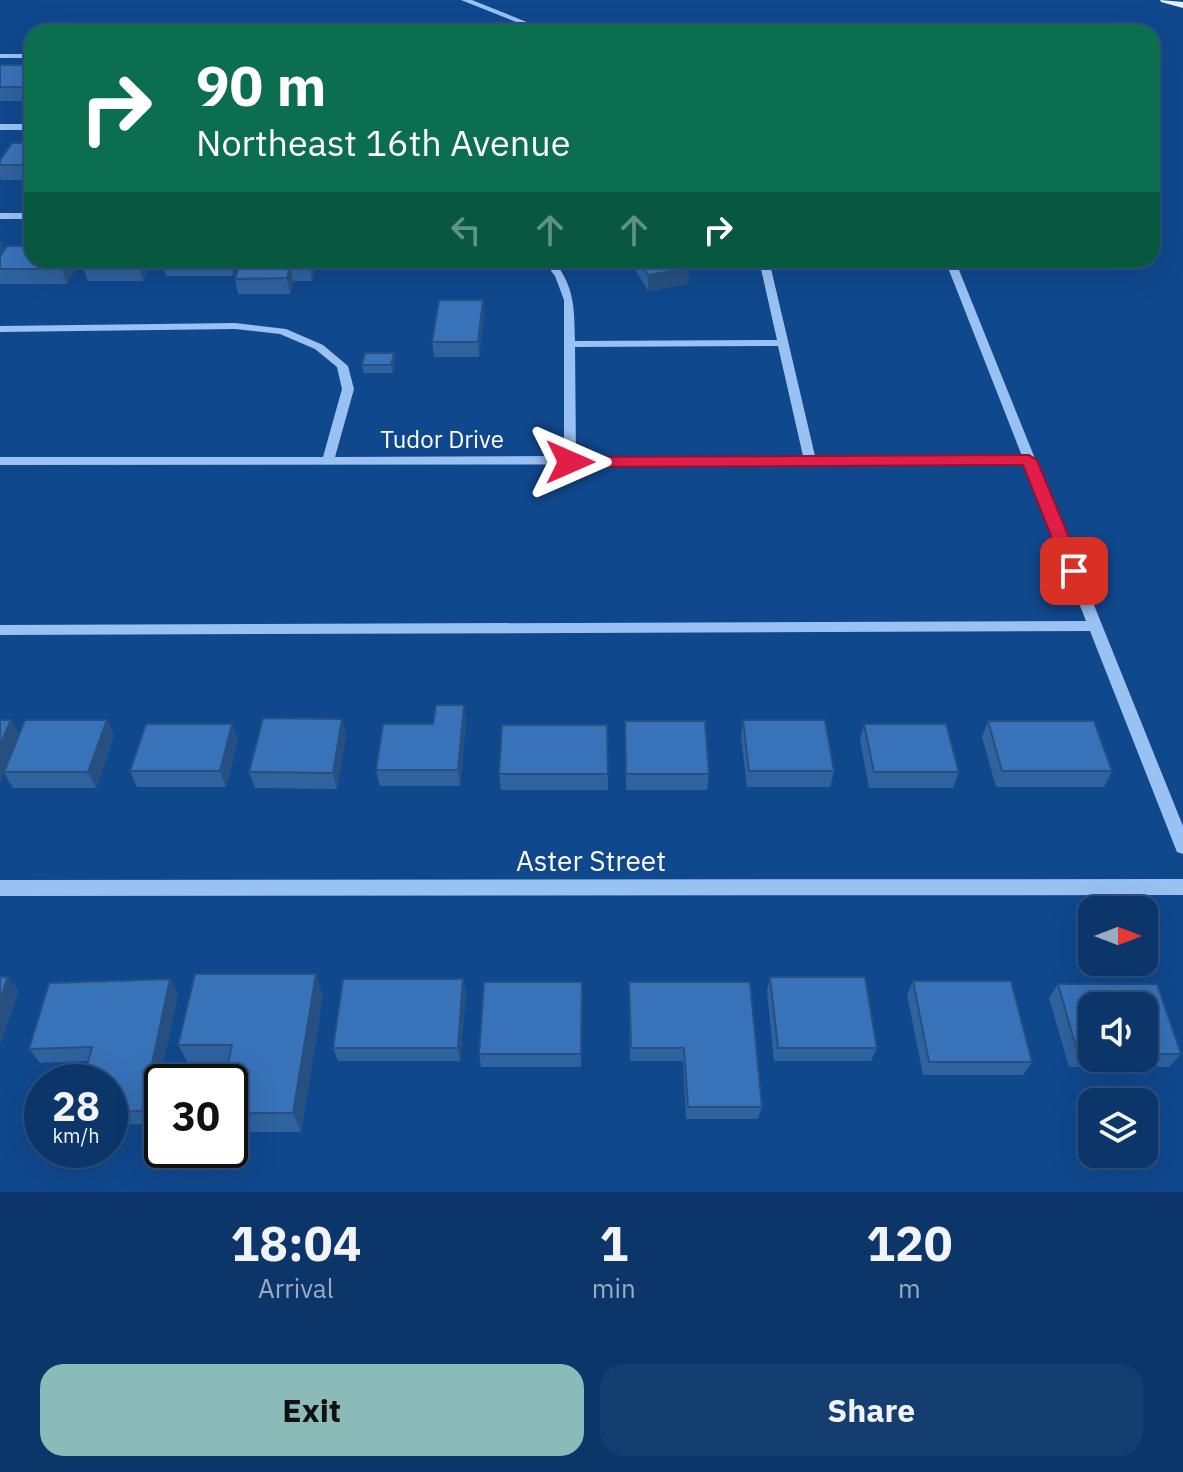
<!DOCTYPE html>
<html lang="en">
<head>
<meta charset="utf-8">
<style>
	:root { --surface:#0c366a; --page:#153e70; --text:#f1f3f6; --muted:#9aabc1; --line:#2c507e; --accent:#8bbbb9 }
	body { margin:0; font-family:"IBM Plex Sans",sans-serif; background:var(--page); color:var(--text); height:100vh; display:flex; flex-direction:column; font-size:30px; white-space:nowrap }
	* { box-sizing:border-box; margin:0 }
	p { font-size:26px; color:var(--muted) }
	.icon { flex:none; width:44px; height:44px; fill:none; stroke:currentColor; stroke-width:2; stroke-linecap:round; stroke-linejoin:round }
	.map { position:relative; height:1192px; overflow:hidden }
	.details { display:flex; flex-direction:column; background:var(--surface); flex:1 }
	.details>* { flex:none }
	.banner { position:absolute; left:24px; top:24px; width:1136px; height:244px; border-radius:24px; box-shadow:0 8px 32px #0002,0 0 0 2px var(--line); background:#0b6e4f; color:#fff; overflow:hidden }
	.needle { width:52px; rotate:90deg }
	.tools { position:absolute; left:1078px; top:896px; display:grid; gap:16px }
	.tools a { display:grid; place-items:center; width:80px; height:80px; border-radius:16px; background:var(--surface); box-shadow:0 8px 32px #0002,0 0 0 2px var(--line); font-size:40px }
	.speed { position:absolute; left:24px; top:1064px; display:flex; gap:16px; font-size:40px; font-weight:700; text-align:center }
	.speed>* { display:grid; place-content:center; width:104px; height:104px; border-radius:50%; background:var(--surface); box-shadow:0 8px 32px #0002,0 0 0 2px var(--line); line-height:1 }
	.speed small { font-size:20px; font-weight:400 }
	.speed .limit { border:4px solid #111; border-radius:12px; background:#fff; color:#111 }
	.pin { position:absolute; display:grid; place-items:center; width:68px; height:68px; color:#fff; margin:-34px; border-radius:16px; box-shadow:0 4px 12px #0006 }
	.me { position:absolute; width:88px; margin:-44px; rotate:90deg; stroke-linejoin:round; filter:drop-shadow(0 0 6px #0008) }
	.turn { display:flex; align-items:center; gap:28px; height:168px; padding:0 40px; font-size:36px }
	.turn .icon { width:104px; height:104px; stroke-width:2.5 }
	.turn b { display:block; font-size:56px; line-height:68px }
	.lanes { display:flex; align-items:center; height:76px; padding:0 40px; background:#0003; justify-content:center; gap:40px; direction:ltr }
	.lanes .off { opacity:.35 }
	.eta { display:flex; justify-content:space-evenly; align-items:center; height:136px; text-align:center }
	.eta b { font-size:48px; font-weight:800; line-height:56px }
	.primary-button { display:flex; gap:16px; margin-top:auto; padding:16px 40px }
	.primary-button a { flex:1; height:92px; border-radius:24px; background:var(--accent); color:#111; font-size:32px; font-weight:800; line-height:92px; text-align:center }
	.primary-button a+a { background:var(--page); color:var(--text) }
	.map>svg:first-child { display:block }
</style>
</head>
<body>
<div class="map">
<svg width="1183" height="1192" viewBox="0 0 1183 1192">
	<rect width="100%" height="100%" fill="#10488e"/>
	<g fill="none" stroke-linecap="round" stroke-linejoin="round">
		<path fill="#99c2f3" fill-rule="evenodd" d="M461 0H472L552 32H541Z
			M0 54H32V58H0Z
			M0 124H32V130H0Z
			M0 213H32V219H0Z
			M543 260H553C575 287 574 307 575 341L777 340 759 260H769L815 456H1022L945 260H955L1183 826V854L1177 852 1175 847 1090 631 0 635V625L1086 621 1025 464 0 465V457H323L342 389 337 367 315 349 280 334 235 329 0 332V326L235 323 286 329 323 345 348 366 354 389 335 457 564 456V300L555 276ZM778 346 803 456H576L575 347Z
			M1183 879V895L0 896V880Z"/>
		<path fill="#e4efff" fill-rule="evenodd" d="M1160 0 1183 2V8L1161 2Z"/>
	</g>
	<path fill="#30629e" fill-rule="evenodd" d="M0 65H32V101H0Z
		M32 143V180H1L0 176V160Z
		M0 240 4 250 32 260H81L67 284H0Z
		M86 260H152V261L143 281H88L83 266Z
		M162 260H239L233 276H166Z
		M317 260 312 281H293L290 294H238L235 279Z
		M629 260H683L689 268 688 284 648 291Z
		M483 300 484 316 479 357H434L432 342Z
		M395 361 393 373H364L362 365Z
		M11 720 19 735 107 720 114 736 96 788H13L4 773Z
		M743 720 834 771 830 787H747L741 736Z
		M466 721 460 786H380L376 770 433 724Z
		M625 721 709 774 707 790H626Z
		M988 721 1112 771 1104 787H996L982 737Z
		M864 724 959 772 953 788H869L860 739Z
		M607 725 608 790H501L499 774Z
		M346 735 337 789 255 788 249 772Z
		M238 739 226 787H137L130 771Z
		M770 977 877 1048 871 1061H774L767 991Z
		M170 979 178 994 150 1124 110 1125V1082L88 1061 40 1063 29 1049Z
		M463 979 466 993 460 1061H338L333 1048Z
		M913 981 1032 1062 1023 1075H923L907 995Z
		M582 982 581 1067H481L479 1054Z
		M629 982 762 1107 758 1119H686L683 1061H630Z
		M1058 984H1157L1181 1054 1169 1067H1069L1049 998ZM1092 1006H1144V1058H1092Z
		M323 995 301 1132H230V1082L228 1065H189L178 1045Z"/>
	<path fill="#275081" d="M0 240 5 252 0 260Z
		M67 260H81L67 284 62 269Z
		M141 260H152V261L143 281 138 266Z
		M229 260H239L233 276Z
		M310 260H317L312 281 309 265Z
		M290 266 293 281 290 294 287 278Z
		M689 268 688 284 648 291V275Z
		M483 300 484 316 479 357 478 342Z
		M394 353 395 361 393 373 391 365Z
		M464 705 466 721 460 786 458 770Z
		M342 719 346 735 337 789 333 773Z
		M11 720 20 736 0 783V745Z
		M107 720 114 736 96 788 88 772Z
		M232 724 238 739 226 787 220 771Z
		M316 974 323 995 301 1132 293 1113Z
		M8 977 19 991 0 1045V1000Z
		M170 979 178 994 150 1124 142 1111Z
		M463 979 466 993 460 1061 458 1048Z"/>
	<path fill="#3872b8" stroke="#275081" stroke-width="2" d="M0 65H32V87H0Z
		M12 143H32V165H0V160Z
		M7 246H32V260H67L62 269H0V257Z
		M86 260H141L138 266H83Z
		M241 260H310L309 265 290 266 287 278 235 279Z
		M639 260H683L689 268 648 275Z
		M439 300H483L478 342H432Z
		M365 353H394L391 365H362Z
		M436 705H464L458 770H376L383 724H433Z
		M263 718 342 719 333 773 249 772Z
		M0 720H11L0 745Z
		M25 720H107L88 772H4Z
		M743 720H825L834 771H749Z
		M625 721H705L709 774H626Z
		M988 721H1094L1112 771H1002Z
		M146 724H232L220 771H130Z
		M864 724H946L959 772H874Z
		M502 725H607L608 774H499Z
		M195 974H316L293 1113H230V1082H224L232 1045H178Z
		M0 977H8L0 1000Z
		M770 977H865L877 1048H778Z
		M170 979 142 1111 110 1112V1082H83L92 1047 29 1049 49 983Z
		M343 979H463L458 1048H333Z
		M913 981H1011L1032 1062H929Z
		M484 982H582L581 1054H479Z
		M629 982H750L762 1107H688L684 1048H631Z
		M1058 984H1157L1181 1054H1144V1006H1092V1054H1078Z"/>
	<path fill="#e11d48" stroke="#92132f" stroke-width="2" d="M1029 455 1037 460 1083 571 1080 575 1074 577 1065 571 1023 465 570 467 562 462 570 457Z"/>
	<g text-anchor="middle" stroke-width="6" stroke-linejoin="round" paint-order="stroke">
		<g font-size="24" fill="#fff" stroke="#10488e">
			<text x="442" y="448">Tudor Drive</text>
		</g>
		<g font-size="28" fill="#fff" stroke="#10488e">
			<text x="591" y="871">Aster Street</text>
		</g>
	</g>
</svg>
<div class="tools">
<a><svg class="needle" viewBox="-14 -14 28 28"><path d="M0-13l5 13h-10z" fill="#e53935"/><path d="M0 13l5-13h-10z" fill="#9aabc1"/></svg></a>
<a><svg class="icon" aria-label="sound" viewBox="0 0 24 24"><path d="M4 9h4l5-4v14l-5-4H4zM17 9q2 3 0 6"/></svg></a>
<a><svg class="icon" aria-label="layers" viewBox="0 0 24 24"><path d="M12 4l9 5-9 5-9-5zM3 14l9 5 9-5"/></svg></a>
</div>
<div class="speed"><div>28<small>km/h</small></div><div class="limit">30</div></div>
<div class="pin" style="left:1074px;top:571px;background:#d93025"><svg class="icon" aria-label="arrive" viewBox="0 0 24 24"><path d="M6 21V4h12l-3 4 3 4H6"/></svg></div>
<svg class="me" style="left:570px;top:462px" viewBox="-20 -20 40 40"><path d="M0-17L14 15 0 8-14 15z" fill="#e11d48" stroke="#fff" stroke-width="4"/></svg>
<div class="banner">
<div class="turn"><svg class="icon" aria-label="right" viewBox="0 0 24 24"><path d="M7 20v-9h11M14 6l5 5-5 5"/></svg><div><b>90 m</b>Northeast 16th Avenue</div></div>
<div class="lanes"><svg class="icon off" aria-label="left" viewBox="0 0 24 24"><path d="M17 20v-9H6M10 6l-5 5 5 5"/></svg><svg class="icon off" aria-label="ahead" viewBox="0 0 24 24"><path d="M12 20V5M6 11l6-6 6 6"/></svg><svg class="icon off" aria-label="ahead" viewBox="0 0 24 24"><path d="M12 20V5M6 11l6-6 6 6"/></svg><svg class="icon" aria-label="right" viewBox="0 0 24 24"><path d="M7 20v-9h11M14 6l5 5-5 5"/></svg></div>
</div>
</div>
<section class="details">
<div class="eta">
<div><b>18:04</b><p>Arrival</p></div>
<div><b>1</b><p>min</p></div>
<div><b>120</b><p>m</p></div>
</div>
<div class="primary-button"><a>Exit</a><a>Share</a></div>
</section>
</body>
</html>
